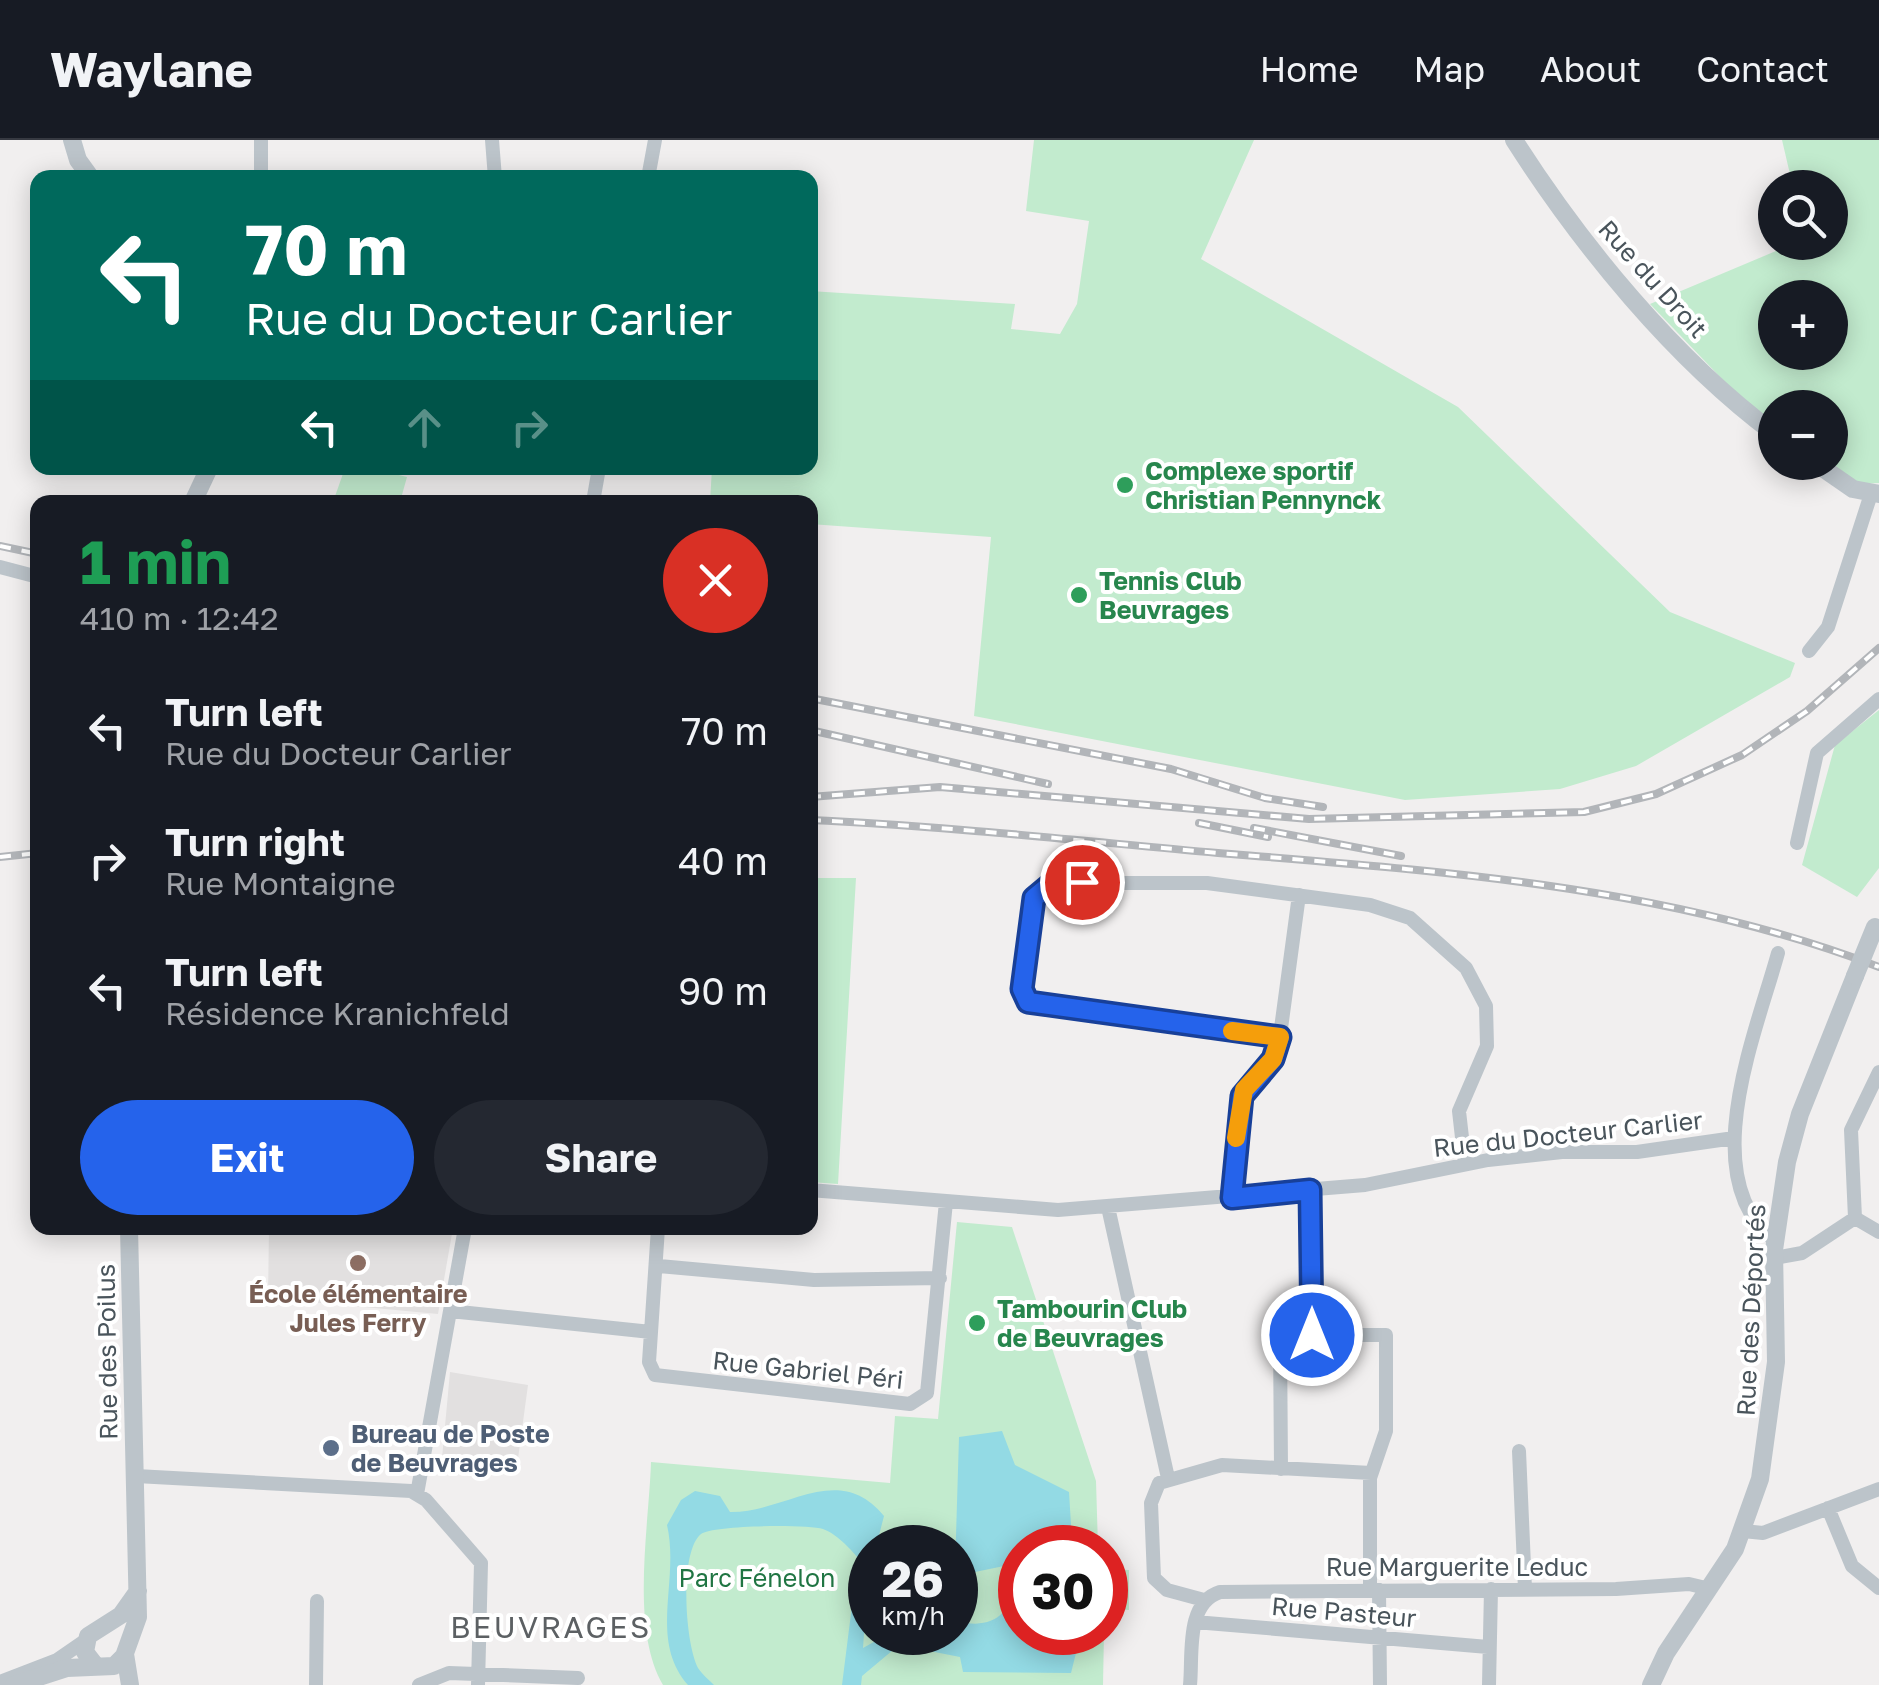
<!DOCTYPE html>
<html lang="en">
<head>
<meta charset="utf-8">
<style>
	:root { --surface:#171b24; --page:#242831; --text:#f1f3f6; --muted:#9ea1a6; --line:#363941; --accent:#2563eb }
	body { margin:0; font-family:"Golos Text",sans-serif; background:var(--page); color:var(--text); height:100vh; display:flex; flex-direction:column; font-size:38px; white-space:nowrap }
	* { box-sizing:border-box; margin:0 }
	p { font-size:32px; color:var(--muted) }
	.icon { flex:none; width:55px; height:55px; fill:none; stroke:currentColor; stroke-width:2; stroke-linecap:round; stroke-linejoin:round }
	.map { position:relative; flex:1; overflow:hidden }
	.side { position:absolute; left:30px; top:355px; width:788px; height:740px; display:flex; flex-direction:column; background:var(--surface); border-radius:20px; box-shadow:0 5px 25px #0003 }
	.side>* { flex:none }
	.hud { position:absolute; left:30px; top:30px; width:788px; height:305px; border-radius:20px; box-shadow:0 5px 25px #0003; background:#00695c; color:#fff; overflow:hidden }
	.controls { position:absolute; left:1758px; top:30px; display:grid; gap:20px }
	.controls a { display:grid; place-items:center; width:90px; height:90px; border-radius:50%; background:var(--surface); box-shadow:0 5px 25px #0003; font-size:50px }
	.speed { position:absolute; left:848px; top:1385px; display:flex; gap:20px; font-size:50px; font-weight:700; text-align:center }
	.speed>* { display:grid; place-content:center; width:130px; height:130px; border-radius:50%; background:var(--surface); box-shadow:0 5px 25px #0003; line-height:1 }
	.speed small { font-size:25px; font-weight:400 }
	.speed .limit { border:15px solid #d22; background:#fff; color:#111 }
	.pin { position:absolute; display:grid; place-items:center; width:85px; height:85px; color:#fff; margin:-42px; border:5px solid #fff; border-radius:50%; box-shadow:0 2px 10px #0007 }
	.me { position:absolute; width:110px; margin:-55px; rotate:0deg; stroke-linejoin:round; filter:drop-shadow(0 0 8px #0008) }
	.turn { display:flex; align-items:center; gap:35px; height:210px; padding:0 50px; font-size:45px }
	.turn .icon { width:130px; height:130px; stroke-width:2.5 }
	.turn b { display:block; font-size:70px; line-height:85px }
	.lanes { display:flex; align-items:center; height:95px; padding:0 50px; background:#0003; justify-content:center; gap:50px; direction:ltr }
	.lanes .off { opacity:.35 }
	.round { display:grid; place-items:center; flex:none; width:105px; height:105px; border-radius:52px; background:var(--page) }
	.head { display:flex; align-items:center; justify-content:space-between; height:170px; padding:0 50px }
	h1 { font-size:60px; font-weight:700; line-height:75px; color:#1e9e55 }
	.action { display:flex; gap:20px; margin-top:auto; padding:20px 50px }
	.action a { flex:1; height:115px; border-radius:60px; background:var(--accent); color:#fff; font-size:40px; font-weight:700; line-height:115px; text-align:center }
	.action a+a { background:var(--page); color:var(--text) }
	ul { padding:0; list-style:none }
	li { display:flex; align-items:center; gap:30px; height:130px; padding:0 50px }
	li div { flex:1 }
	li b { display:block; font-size:38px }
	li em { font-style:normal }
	header { display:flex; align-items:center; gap:60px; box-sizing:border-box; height:140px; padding:0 50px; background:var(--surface); border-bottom:2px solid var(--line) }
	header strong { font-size:48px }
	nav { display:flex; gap:55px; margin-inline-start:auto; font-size:35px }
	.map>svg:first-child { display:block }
</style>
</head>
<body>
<header>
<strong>Waylane</strong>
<nav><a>Home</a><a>Map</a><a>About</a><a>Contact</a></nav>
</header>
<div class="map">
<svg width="1879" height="1545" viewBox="0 0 1879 1545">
	<rect width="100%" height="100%" fill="#f1efef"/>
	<path fill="#e2e0e0" d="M269 1088H453L438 1174 268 1158Z
		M450 1232 528 1245 517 1326 458 1319 449 1325 442 1318Z"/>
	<path fill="#c2ebce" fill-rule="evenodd" d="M1034 0H1254L1201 119 1458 267 1670 472 1795 523 1790 537 1636 626 1560 649 1405 660 974 576 991 397 810 384V362H710L712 328H810V151L1015 164 1011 189 1060 194 1077 164 1089 81 1026 71Z
		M1782 0H1879V343L1859 344 1830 322V268H1775V286L1749 267 1650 164 1795 103 1830 102V48L1793 47ZM1775 158H1830V212H1775Z
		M345 328H370L407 337 400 362H333Z
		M1879 570V728L1857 757 1802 725 1835 605Z
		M810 738H856L838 1044 810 1042Z
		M957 1082 1012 1087 1096 1341 1098 1407 1020 1408V1492L1104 1493 1103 1545H663C630 1489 649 1387 651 1322L890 1343 895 1276 938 1279ZM870 1408H955V1492H870Z
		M1105 1429 1129 1430V1470L1105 1469Z"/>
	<path fill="#93dae4" d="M1002 1291 1015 1325 1069 1352 1072 1401 1068 1407 1020 1408V1492L1081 1493 1071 1533 963 1532 960 1517 899 1505 862 1536 861 1545H842L858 1418C850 1408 835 1393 823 1389 807 1384 712 1385 701 1394 679 1412 685 1503 698 1528 702 1534 709 1540 714 1545H688C648 1499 680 1441 667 1385L681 1360 695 1351 720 1356 730 1372C786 1373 838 1320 884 1376L876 1407 870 1408 863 1508 890 1493 955 1492V1480C988 1491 1014 1477 1013 1439L1004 1426 975 1432 955 1429 959 1297Z"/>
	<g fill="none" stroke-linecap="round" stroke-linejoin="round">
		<path stroke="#bcc4ca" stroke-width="14" d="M261 0V38
			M492 0 495 38
			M648 38 655 0
			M593 362 599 328
			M0 427 38 437
			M1809 511 1828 487 1871 354
			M1797 703 1817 613 1879 559
			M1280 897 1028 862 1022 849 1034 757 1057 743H1207L1370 765 1410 778 1466 828 1486 866 1487 906 1459 971 1465 1024
			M810 1050 1058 1070 1365 1045 1488 1020 1562 1012H1637L1734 998
			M1310 1051 1312 1195
			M1232 1057 1242 956 1273 919 1279 903 1299 755
			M1108 1067 1168 1338
			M1855 1078 1851 990 1879 932
			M658 1088 649 1222 655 1235 910 1264 927 1253 946 1062
			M1775 1101C1694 1039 1756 893 1778 813
			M1774 1118 1802 1113 1855 1078 1879 1092
			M659 1126 814 1140 940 1138
			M1280 1165V1195
			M450 1171 651 1192
			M1519 1311 1525 1449
			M1281 1329 1280 1195H1386V1291L1370 1338V1450
			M136 1336 411 1351 426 1360 481 1423 478 1545
			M417 1354 465 1088
			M1828 1368 1852 1426 1879 1448
			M1743 1391 1763 1393 1879 1349
			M1379 1450 1380 1545
			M1204 1460 1167 1450 1154 1438 1151 1363 1159 1343 1222 1325 1371 1333
			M1195 1482 1488 1507
			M0 1542 57 1520 86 1500
			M316 1545 317 1461
			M419 1545 449 1533 578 1538
			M1190 1545C1193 1515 1185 1463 1220 1452L1616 1449 1689 1444 1710 1449
			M1489 1545 1491 1449"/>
		<path stroke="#bcc4ca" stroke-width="18" d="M72 0 78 20 91 38
			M1514 0C1581 105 1674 219 1775 294
			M1814 322 1853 349 1879 354
			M193 362 209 328
			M125 1514 130 1545
			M95 1525 85 1512 88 1496 121 1475 138 1451
			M14 1545 67 1528 114 1526 124 1516 138 1477 129 1088
			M1651 1545 1666 1513 1735 1409 1760 1339 1776 1222 1774 1110 1787 1022 1800 974 1855 836"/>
		<defs>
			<path id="rail" d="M0 406 38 414
				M810 558 1171 629 1265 658 1323 667
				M810 590 1048 644
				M810 657 940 647 1309 679 1584 672 1656 654 1742 615 1807 571 1879 508
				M810 680C946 686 1082 701 1218 713 1441 731 1668 746 1879 827
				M1199 683 1268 697
				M1254 688 1401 716
				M0 717 38 713"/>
		</defs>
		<use href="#rail" stroke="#b2b5b9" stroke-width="8"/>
		<use href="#rail" stroke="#fff" stroke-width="4" stroke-dasharray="11" stroke-linecap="butt"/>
		<path stroke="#bcc4ca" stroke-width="18" d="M1855 836 1875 787"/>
	</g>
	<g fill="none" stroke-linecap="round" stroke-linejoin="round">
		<defs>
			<path id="route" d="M1082 742 1052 743 1034 758 1022 849 1028 862 1280 897 1273 919 1242 956 1232 1058 1310 1050 1312 1195"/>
		</defs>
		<use href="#route" stroke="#184099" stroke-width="25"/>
		<use href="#route" stroke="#2563eb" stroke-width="18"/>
		<path stroke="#f59e0b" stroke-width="18" d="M1232 891 1280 897 1273 919 1244 950 1236 998"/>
	</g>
	<g fill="#2e9e5b" stroke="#fff" stroke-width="4">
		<circle cx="1125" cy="345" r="10"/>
		<circle cx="1079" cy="455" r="10"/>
		<circle cx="977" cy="1183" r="10"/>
	</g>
	<circle fill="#8d6e63" stroke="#fff" stroke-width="4" cx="358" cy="1123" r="10"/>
	<circle fill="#5c6f8a" stroke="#fff" stroke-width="4" cx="331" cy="1308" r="10"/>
	<g text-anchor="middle" stroke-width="8" stroke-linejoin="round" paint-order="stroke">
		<g font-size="25" fill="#49545b" stroke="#fff">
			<text transform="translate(1653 139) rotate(48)" y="9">Rue du Droit</text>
			<text transform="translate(1568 994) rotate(-6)" y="9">Rue du Docteur Carlier</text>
			<text transform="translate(1751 1170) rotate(-87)" y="9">Rue des Déportés</text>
			<text transform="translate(107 1212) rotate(-91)" y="9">Rue des Poilus</text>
			<text transform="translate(808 1230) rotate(6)" y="9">Rue Gabriel Péri</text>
			<text x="1457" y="1436">Rue Marguerite Leduc</text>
			<text transform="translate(1344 1472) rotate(5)" y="9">Rue Pasteur</text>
		</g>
		<g font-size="25" font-weight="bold" fill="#27864d" stroke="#fff" text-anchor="start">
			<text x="1145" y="340">Complexe sportif<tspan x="1145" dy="29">Christian Pennynck</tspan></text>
			<text x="1099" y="450">Tennis Club<tspan x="1099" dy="29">Beuvrages</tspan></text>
			<text x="997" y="1178">Tambourin Club<tspan x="997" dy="29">de Beuvrages</tspan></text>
		</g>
		<g font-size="25" font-weight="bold" fill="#785e54" stroke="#fff">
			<text x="358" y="1163">École élémentaire<tspan x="358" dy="29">Jules Ferry</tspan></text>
		</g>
		<g font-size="25" font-weight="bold" fill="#4e5e75" stroke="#fff" text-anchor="start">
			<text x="351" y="1303">Bureau de Poste<tspan x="351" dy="29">de Beuvrages</tspan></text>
		</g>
		<g font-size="25" fill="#207543" stroke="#fff">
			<text x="757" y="1447">Parc Fénelon</text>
		</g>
		<g font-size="30" letter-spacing="2.5" fill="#5c6063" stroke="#fff">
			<text x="551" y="1498">BEUVRAGES</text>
		</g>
	</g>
</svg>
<div class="controls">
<a><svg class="icon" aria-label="search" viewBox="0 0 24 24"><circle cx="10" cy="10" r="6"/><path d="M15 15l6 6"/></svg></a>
<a>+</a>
<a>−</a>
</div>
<div class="speed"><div>26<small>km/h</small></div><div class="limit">30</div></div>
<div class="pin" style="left:1082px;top:742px;background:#d93025"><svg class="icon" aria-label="arrive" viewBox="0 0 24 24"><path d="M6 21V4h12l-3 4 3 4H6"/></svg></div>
<svg class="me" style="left:1312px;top:1195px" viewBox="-20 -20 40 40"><circle r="17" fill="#2563eb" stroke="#fff" stroke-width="3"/><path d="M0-11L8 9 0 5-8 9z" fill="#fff"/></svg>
<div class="hud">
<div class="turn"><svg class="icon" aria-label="left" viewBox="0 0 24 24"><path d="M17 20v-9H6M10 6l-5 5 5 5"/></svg><div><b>70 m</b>Rue du Docteur Carlier</div></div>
<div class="lanes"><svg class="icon" aria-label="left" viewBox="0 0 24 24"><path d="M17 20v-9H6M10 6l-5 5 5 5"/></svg><svg class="icon off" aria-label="ahead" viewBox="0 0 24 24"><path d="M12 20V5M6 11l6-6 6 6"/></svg><svg class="icon off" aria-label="right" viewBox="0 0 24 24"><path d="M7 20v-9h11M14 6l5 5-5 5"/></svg></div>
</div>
<section class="side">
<div class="head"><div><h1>1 min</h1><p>410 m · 12:42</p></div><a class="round" style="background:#d93025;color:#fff"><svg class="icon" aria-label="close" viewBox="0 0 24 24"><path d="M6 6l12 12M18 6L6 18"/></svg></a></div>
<ul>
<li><svg class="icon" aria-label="left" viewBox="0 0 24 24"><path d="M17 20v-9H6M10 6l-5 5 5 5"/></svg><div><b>Turn left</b><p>Rue du Docteur Carlier</p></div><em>70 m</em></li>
<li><svg class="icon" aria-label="right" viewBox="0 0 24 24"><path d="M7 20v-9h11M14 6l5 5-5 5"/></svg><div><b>Turn right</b><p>Rue Montaigne</p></div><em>40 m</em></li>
<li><svg class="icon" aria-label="left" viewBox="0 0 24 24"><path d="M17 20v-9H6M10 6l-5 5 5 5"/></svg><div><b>Turn left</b><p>Résidence Kranichfeld</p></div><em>90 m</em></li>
</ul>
<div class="action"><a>Exit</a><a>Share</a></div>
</section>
</div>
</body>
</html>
